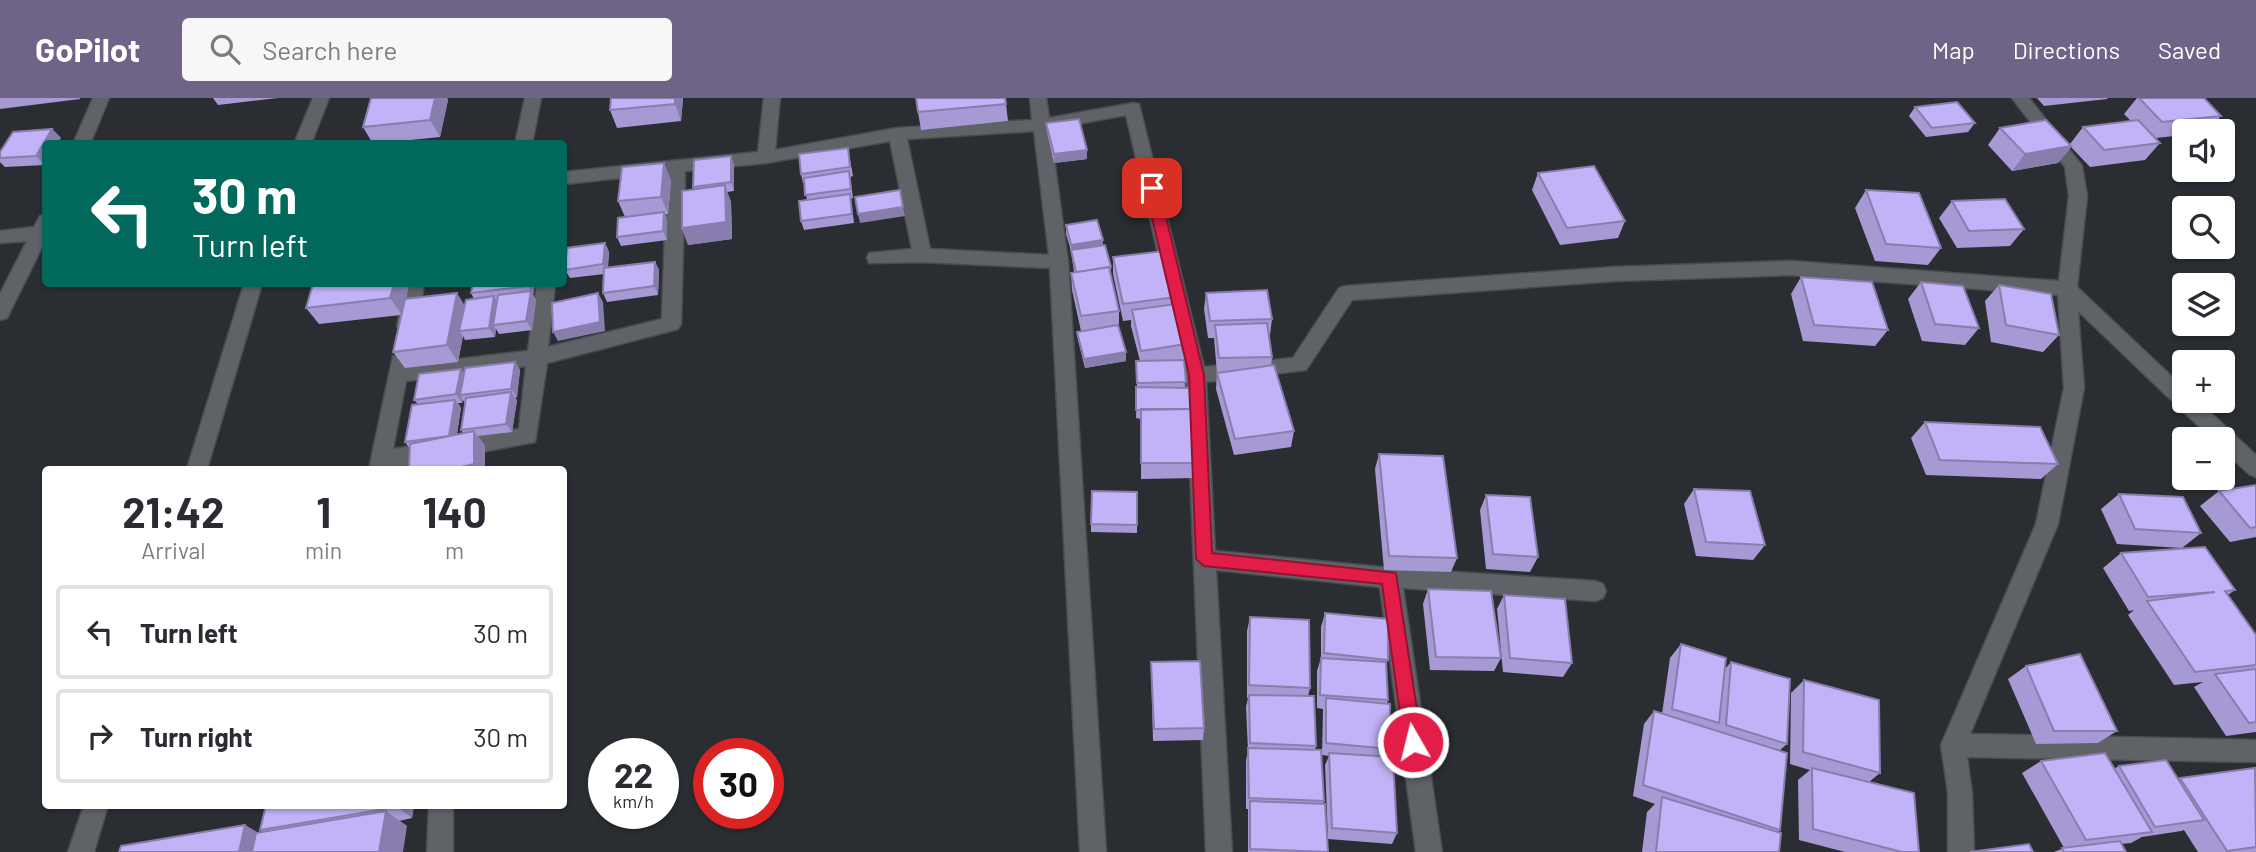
<!DOCTYPE html>
<html lang="en">
<head>
<meta charset="utf-8">
<style>
	:root { --surface:#fff; --page:#f7f7f7; --text:#2b2b33; --muted:#7c7c81; --line:#e1e1e2; --accent:#706388 }
	body { margin:0; font-family:Barlow,sans-serif; background:var(--page); color:var(--text); height:100vh; display:flex; flex-direction:column; font-size:26px; white-space:nowrap }
	* { box-sizing:border-box; margin:0 }
	p { font-size:23px; color:var(--muted) }
	.icon { flex:none; width:38px; height:38px; fill:none; stroke:currentColor; stroke-width:2; stroke-linecap:round; stroke-linejoin:round }
	.map { position:relative; flex:1; overflow:hidden }
	.details { position:absolute; left:42px; top:368px; width:525px; height:343px; display:flex; flex-direction:column; background:var(--surface); border-radius:7px; box-shadow:0 2px 5px #0004 }
	.details>* { flex:none }
	.banner { position:absolute; left:42px; top:42px; width:525px; height:147px; border-radius:7px; box-shadow:0 2px 5px #0004; background:#00695c; color:#fff; overflow:hidden }
	.tools { position:absolute; left:2172px; top:21px; display:grid; gap:14px }
	.tools a { display:grid; place-items:center; width:63px; height:63px; border-radius:7px; background:var(--surface); box-shadow:0 2px 5px #0004; font-size:35px }
	.speed { position:absolute; left:588px; top:640px; display:flex; gap:14px; font-size:35px; font-weight:700; text-align:center }
	.speed>* { display:grid; place-content:center; width:91px; height:91px; border-radius:50%; background:var(--surface); box-shadow:0 2px 5px #0004; line-height:1 }
	.speed small { font-size:18px; font-weight:400 }
	.speed .limit { border:10px solid #d22; background:#fff; color:#111 }
	.pin { position:absolute; display:grid; place-items:center; width:60px; height:60px; color:#fff; margin:-30px; border-radius:14px; box-shadow:0 4px 10px #0006 }
	.me { position:absolute; width:77px; margin:-38px; rotate:352deg; stroke-linejoin:round; filter:drop-shadow(0 0 5px #0008) }
	.turn { display:flex; align-items:center; gap:24px; height:147px; padding:0 35px; font-size:32px }
	.turn .icon { width:91px; height:91px; stroke-width:2.5 }
	.turn b { display:block; font-size:49px; line-height:60px }
	.eta { display:flex; justify-content:space-evenly; align-items:center; height:119px; text-align:center }
	.eta b { font-size:42px; font-weight:700; line-height:49px }
	ul { padding:0; list-style:none }
	li { display:flex; align-items:center; gap:21px; height:94px; margin:0 14px 10px; padding:0 21px; border:4px solid var(--line); border-radius:7px }
	li div { flex:1 }
	li b { display:block; font-size:26px }
	li em { font-style:normal }
	header { display:flex; align-items:center; gap:42px; box-sizing:border-box; height:98px; padding:0 35px; background:var(--accent); color:#fff }
	header strong { font-size:33px }
	nav { display:flex; gap:38px; margin-inline-start:auto; font-size:24px }
	.search { width:490px; height:63px; background:var(--page); display:flex; align-items:center; gap:18px; box-sizing:border-box; padding:0 24px; border-radius:7px; color:var(--muted); font-size:26px }
	.map>svg:first-child { display:block }
</style>
</head>
<body>
<header>
<strong>GoPilot</strong>
<div class="search"><svg class="icon" aria-label="search" viewBox="0 0 24 24"><circle cx="10" cy="10" r="6"/><path d="M15 15l6 6"/></svg>Search here</div>
<nav><a>Map</a><a>Directions</a><a>Saved</a></nav>
</header>
<div class="map">
<svg width="2256" height="754" viewBox="0 0 2256 754">
	<rect width="100%" height="100%" fill="#2a2e32"/>
	<g fill="none" stroke-linecap="round" stroke-linejoin="round">
		<defs>
			<path id="street" d="M93 0H109L90 46H73Z
				M313 0H329L311 46H294Z
				M525 0H541L532 46H515Z
				M764 0H780L775 52 897 30 1032 22 1030 0H1046L1049 20 1133 5 1139 6 1204 269 1293 260 1339 190 1346 188 1615 169 1791 163 2059 183 2069 98 2065 69 2012 0H2029L2082 68 2087 98 2077 189 2184 290V303H2198L2256 357V379L2249 376 2222 351V341H2212L2078 213 2084 290 2058 426 1970 636 2256 642V664L1967 659 1972 695 1974 754H1948V695L1941 647 2036 426 2064 290 2058 197 1791 177 1615 183 1352 202 1306 272 1206 284 1215 453 1390 470 1595 483 1603 486 1606 493 1603 500 1595 503 1403 490 1442 754H1416L1380 489 1216 472 1232 754H1206L1186 277 1126 17 1050 31 1068 164 1106 754H1080L1050 170 922 164 869 165 867 160 869 155 912 151 890 43 766 65 685 73 681 226 678 231 547 265 535 344 389 371H369L393 258H407L409 267 528 253 537 186H555L548 249 662 221 667 75 564 86V74L758 54ZM1034 33 1049 157 930 151 907 41ZM526 268 519 331 393 351 406 283Z
				M46 116V141L7 220 0 222V196L27 143 0 145V133L34 129 40 118Z
				M244 186H262L207 371H187Z
				M406 186H424L417 228 407 235 397 228Z
				M84 707H108L94 754H68Z
				M429 707H453V754H427Z"/>
		</defs>
		<use href="#street" stroke="#4a4d50" stroke-width="3"/>
		<use href="#street" fill="#5f6368" fill-rule="evenodd"/>
	</g>
	<path fill="#a799d4" fill-rule="evenodd" d="M0 0H80V1L0 11Z
		M213 0H278L218 7Z
		M371 0H447L448 2 440 39 373 46 363 29Z
		M611 0H683L681 23 617 30 610 12Z
		M2037 0H2108L2107 1 2044 8Z
		M2137 0H2204L2221 18 2207 33H2184V37L2156 40 2160 45 2145 62 2090 69 2071 49 2058 65 2012 73 1988 47 2000 30 2070 46 2083 29 2131 23 2124 16Z
		M1006 6 1008 23 921 32 918 14Z
		M1915 9 1975 25 1968 34 1926 39 1909 18Z
		M1046 25 1087 61 1054 65 1047 34Z
		M52 31 61 40 46 46 45 67 5 69 0 64V54Z
		M848 50 853 78 850 79 853 100 851 101 854 125 804 132 801 123 807 102 804 85H803L801 76Z
		M731 58 734 67V93L727 94 731 104 732 141 688 147 682 130 694 91 693 89Z
		M664 65 671 83 668 116H665L667 123V142L621 148 617 139 625 119 618 103Z
		M1538 75 1625 123 1618 140 1560 147 1532 92Z
		M1866 92 1941 150 1928 167 1875 163 1855 110Z
		M1952 103 2024 131 2010 148 1957 150 1939 120Z
		M1066 127 1103 142V147L1111 169V178L1119 213V229L1126 254V263L1085 270 1078 242 1077 234 1081 233 1072 192 1071 175 1074 174 1071 153 1066 136Z
		M605 145 609 154 608 170 655 164 659 172 658 197 607 204 603 195 604 176 570 180 565 172Z
		M1113 159 1176 199V209L1186 246 1184 263 1185 290 1190 311 1197 365 1195 380 1141 381V321L1136 320 1137 289 1136 263H1140L1131 228V222L1123 223 1113 176Z
		M1801 179 1888 232 1875 248 1803 243 1791 196Z
		M1921 184 1979 230 1965 247 1922 243 1908 201Z
		M313 186H409L406 201 465 207 474 201 471 195 535 186 533 197 536 202 532 232 499 236 496 231 495 239 465 242 463 238 458 264 405 270 393 254 401 217 319 226 306 210Z
		M1999 187 2059 237 2043 254 1991 244 1985 203Z
		M1206 195 1272 221 1270 237H1269L1272 259 1271 268 1294 333 1291 349 1234 357 1216 291 1217 275 1214 240H1208L1204 211Z
		M515 264 520 272 517 299 515 300 517 302 512 334 478 338 485 348 410 351 405 344 418 306 414 302 464 275ZM463 302 465 305 461 332 463 335 457 336 461 310 458 305H462Z
		M1925 324 2058 366 2041 381 1926 377 1911 340Z
		M1379 356 1457 460 1451 474 1384 472 1375 371Z
		M2256 387V439L2230 444 2200 408 2219 393Z
		M1694 391 1765 447 1753 462 1696 458 1684 406Z
		M1137 394V435L1091 434V426Z
		M2119 396 2201 435 2182 450 2117 446 2101 411Z
		M1486 397 1538 459 1530 474 1486 471 1480 412Z
		M2121 455 2235 492 2228 497 2256 537V634L2226 638 2194 589 2203 584 2174 587 2128 517 2134 512 2129 513 2103 470Z
		M1428 491 1501 560 1494 573 1430 572 1423 506Z
		M1504 497 1572 565 1563 579 1503 574 1497 511Z
		M1325 515 1388 562 1386 567 1388 602 1387 605 1390 651 1387 658 1397 735 1392 746 1328 741 1325 667 1329 658 1322 657 1323 611 1317 610V573L1321 560V529Z
		M1250 519 1310 590 1308 598 1316 648 1315 652 1324 703 1323 706 1328 754H1248V711H1246V662L1248 653 1246 609 1248 600H1247V533Z
		M1681 546 1725 571 1731 564 1787 646 1779 653 1780 732 1777 734 1779 754H1642L1647 714 1655 706 1633 698 1644 626 1654 613 1662 616 1670 560Z
		M1151 564 1204 630 1203 642 1153 643Z
		M2026 568 2117 633 2098 645 2036 646 2008 581Z
		M1804 582 1880 675 1869 684 1919 754H1845L1799 742 1798 682 1810 672 1790 666 1791 595Z
		M2041 663 2114 671 2119 668 2178 681 2180 680 2256 671V754H2198L2184 732 2181 733 2142 739 2131 745 2121 746 2126 754H2054L2064 750 2022 675Z
		M266 707H414L412 720 399 723 407 728 119 754 245 727 257 735 262 734 260 732Z"/>
	<path fill="#887dad" d="M435 0H447L448 2 440 39 430 22Z
		M675 0H683L681 23 675 6Z
		M52 31 61 40 57 46H46L45 67 36 58Z
		M2071 48 2058 65 2012 73 2025 56Z
		M1087 52V61L1054 65V56Z
		M731 58 734 67V93L731 84Z
		M664 65 671 83 668 116 661 99Z
		M725 87 731 104 732 141 688 147 682 130Z
		M903 109 905 118 860 125 858 116Z
		M664 114 667 123V142L663 133Z
		M1103 142V151L1072 156 1071 147Z
		M605 145 609 154 607 175 603 166Z
		M655 164 659 172 658 197 654 188Z
		M394 186H409L402 217 390 200Z
		M529 186H535L533 197 528 188Z
		M531 193 536 202 532 232 526 223Z
		M457 195 467 211 459 233 463 238 458 264 447 247Z
		M598 195 603 204 605 233 558 243 553 234Z
		M494 198 499 207 493 227 496 231 495 239 489 230Z
		M1126 254V263L1085 270 1084 261Z
		M515 264 520 272 517 299 511 291Z
		M461 271 467 279 460 297 463 302 462 305 456 296Z
		M511 294 517 302 512 334 506 326Z
		M455 302 461 310 455 347 448 338Z
		M474 333 485 348V371H452Z
		M397 707H414L412 720 397 709Z
		M386 713 407 728 403 754H379Z
		M245 727 264 738 260 754H239Z"/>
	<path fill="#c2b2f7" stroke="#887dad" stroke-width="2" d="M371 0H435L430 22 363 29Z
		M611 0H675V6L610 12Z
		M916 0H1005L1006 6 918 14Z
		M2139 0H2204L2221 18 2162 24Z
		M1957 4 1975 25 1932 30 1915 9Z
		M1079 21 1087 52 1054 56 1046 25Z
		M2046 22 2071 48 2025 56 2000 30Z
		M2138 22 2160 45 2104 52 2083 29Z
		M52 31 36 58 0 60V54L13 34Z
		M848 50 850 69 801 76 799 56Z
		M731 58V84L693 89 694 62Z
		M664 65 661 99 618 103 622 69Z
		M1594 68 1625 123 1567 130 1538 75Z
		M849 73 851 91 805 97 804 80Z
		M725 87 726 124 682 130V93Z
		M900 92 903 109 858 116 855 99Z
		M1866 92 1919 95 1941 150 1886 146Z
		M850 96 852 116 801 123 799 103Z
		M2005 101 2024 131 1969 133 1952 103Z
		M664 114 663 133 617 139 618 120Z
		M1097 122 1103 142 1071 147 1066 127Z
		M605 145 603 166 565 172 567 150Z
		M1105 147 1111 169 1076 174 1071 152Z
		M1164 153 1176 199 1123 206 1113 159Z
		M655 164 654 188 603 195 604 170Z
		M1109 169 1119 213 1081 218 1071 175Z
		M1801 179 1872 184 1888 232 1814 227Z
		M1921 184 1963 188 1979 230 1935 226Z
		M313 186H394L390 200 306 210Z
		M473 186H529L528 188 471 195Z
		M1999 187 2051 196 2059 237 2006 227Z
		M1267 192 1272 221 1210 223 1206 195Z
		M531 193 526 223 493 227 498 197Z
		M457 195 447 247 393 254 405 201Z
		M598 195 600 224 553 234 552 205Z
		M494 198 489 230 459 233 466 202Z
		M1175 206 1186 246 1141 253 1132 212Z
		M1267 225 1272 259 1219 260 1215 227Z
		M1118 227 1126 254 1084 261 1077 234Z
		M1184 262 1186 284 1137 285 1136 263Z
		M515 264 511 291 460 297 465 270Z
		M1274 267 1294 333 1235 341 1217 275Z
		M461 271 456 296 414 302 419 276Z
		M1136 289 1189 290 1190 311 1136 312Z
		M511 294 506 326 461 332 466 300Z
		M455 302 449 338 405 344 412 307Z
		M1141 311H1194L1197 365H1141Z
		M1925 324 2040 329 2058 366 1940 362Z
		M474 333V366L452 371H409L410 346Z
		M1379 356 1443 358 1457 460 1389 458Z
		M2256 387V429L2250 430 2219 393Z
		M1694 391 1750 393 1765 447 1706 444Z
		M1092 393 1137 394V427L1091 426Z
		M2119 396 2183 399 2201 435 2135 431Z
		M1486 397 1530 399 1538 459 1493 456Z
		M2205 449 2235 492 2225 493 2256 537V567L2195 574 2147 503 2215 494 2148 499 2121 455Z
		M1428 491 1491 493 1501 560 1436 559Z
		M1504 497 1565 501 1572 565 1510 560Z
		M1325 515 1388 521V562L1324 555Z
		M1250 519 1309 522 1310 590 1249 587Z
		M1681 546 1726 560 1719 625 1672 611Z
		M2080 556 2117 633H2054L2026 568Z
		M1321 560 1386 564 1388 602 1320 597Z
		M1200 563 1204 630 1154 631 1151 564Z
		M1731 564 1790 581 1787 646 1726 627Z
		M2256 571V624L2249 625 2215 576Z
		M1804 582 1879 602 1880 675 1803 654Z
		M1249 597 1314 598 1316 648 1250 645Z
		M1326 600 1390 606V651L1326 645Z
		M1654 613 1787 655 1780 732 1643 687Z
		M1248 650 1321 652 1324 703 1249 700Z
		M1329 655 1393 659 1397 735 1332 730Z
		M2105 655 2152 734 2086 742 2041 663Z
		M2166 662 2204 722 2155 729 2119 668Z
		M1812 670 1914 695 1919 754H1902L1813 731Z
		M2255 670 2256 749 2227 753 2180 680Z
		M1662 699 1781 735 1779 754H1656Z
		M1250 703 1325 706 1328 754 1250 751Z
		M266 707H397V709L260 732Z
		M386 713 379 754H252L256 735Z
		M245 727 239 754H119L121 748Z
		M2120 743 2126 754H2064L2062 750Z
		M2029 746 2033 754H1970Z"/>
	<path fill="#e11d48" stroke="#92132f" stroke-width="2" d="M1152 86 1159 90 1204 277 1212 455 1396 475 1422 644 1420 650 1413 653 1407 650 1404 644 1382 486 1204 468 1196 461 1189 277 1145 90Z"/>
</svg>
<div class="tools">
<a><svg class="icon" aria-label="sound" viewBox="0 0 24 24"><path d="M4 9h4l5-4v14l-5-4H4zM17 9q2 3 0 6"/></svg></a>
<a><svg class="icon" aria-label="search" viewBox="0 0 24 24"><circle cx="10" cy="10" r="6"/><path d="M15 15l6 6"/></svg></a>
<a><svg class="icon" aria-label="layers" viewBox="0 0 24 24"><path d="M12 4l9 5-9 5-9-5zM3 14l9 5 9-5"/></svg></a>
<a>+</a>
<a>−</a>
</div>
<div class="speed"><div>22<small>km/h</small></div><div class="limit">30</div></div>
<div class="pin" style="left:1152px;top:90px;background:#d93025"><svg class="icon" aria-label="arrive" viewBox="0 0 24 24"><path d="M6 21V4h12l-3 4 3 4H6"/></svg></div>
<svg class="me" style="left:1413px;top:644px" viewBox="-20 -20 40 40"><circle r="17" fill="#e11d48" stroke="#fff" stroke-width="3"/><path d="M0-11L8 9 0 5-8 9z" fill="#fff"/></svg>
<div class="banner">
<div class="turn"><svg class="icon" aria-label="left" viewBox="0 0 24 24"><path d="M17 20v-9H6M10 6l-5 5 5 5"/></svg><div><b>30 m</b>Turn left</div></div>
</div>
<section class="details">
<div class="eta">
<div><b>21:42</b><p>Arrival</p></div>
<div><b>1</b><p>min</p></div>
<div><b>140</b><p>m</p></div>
</div>
<ul>
<li><svg class="icon" aria-label="left" viewBox="0 0 24 24"><path d="M17 20v-9H6M10 6l-5 5 5 5"/></svg><div><b>Turn left</b></div><em>30 m</em></li>
<li><svg class="icon" aria-label="right" viewBox="0 0 24 24"><path d="M7 20v-9h11M14 6l5 5-5 5"/></svg><div><b>Turn right</b></div><em>30 m</em></li>
</ul>
</section>
</div>
</body>
</html>
